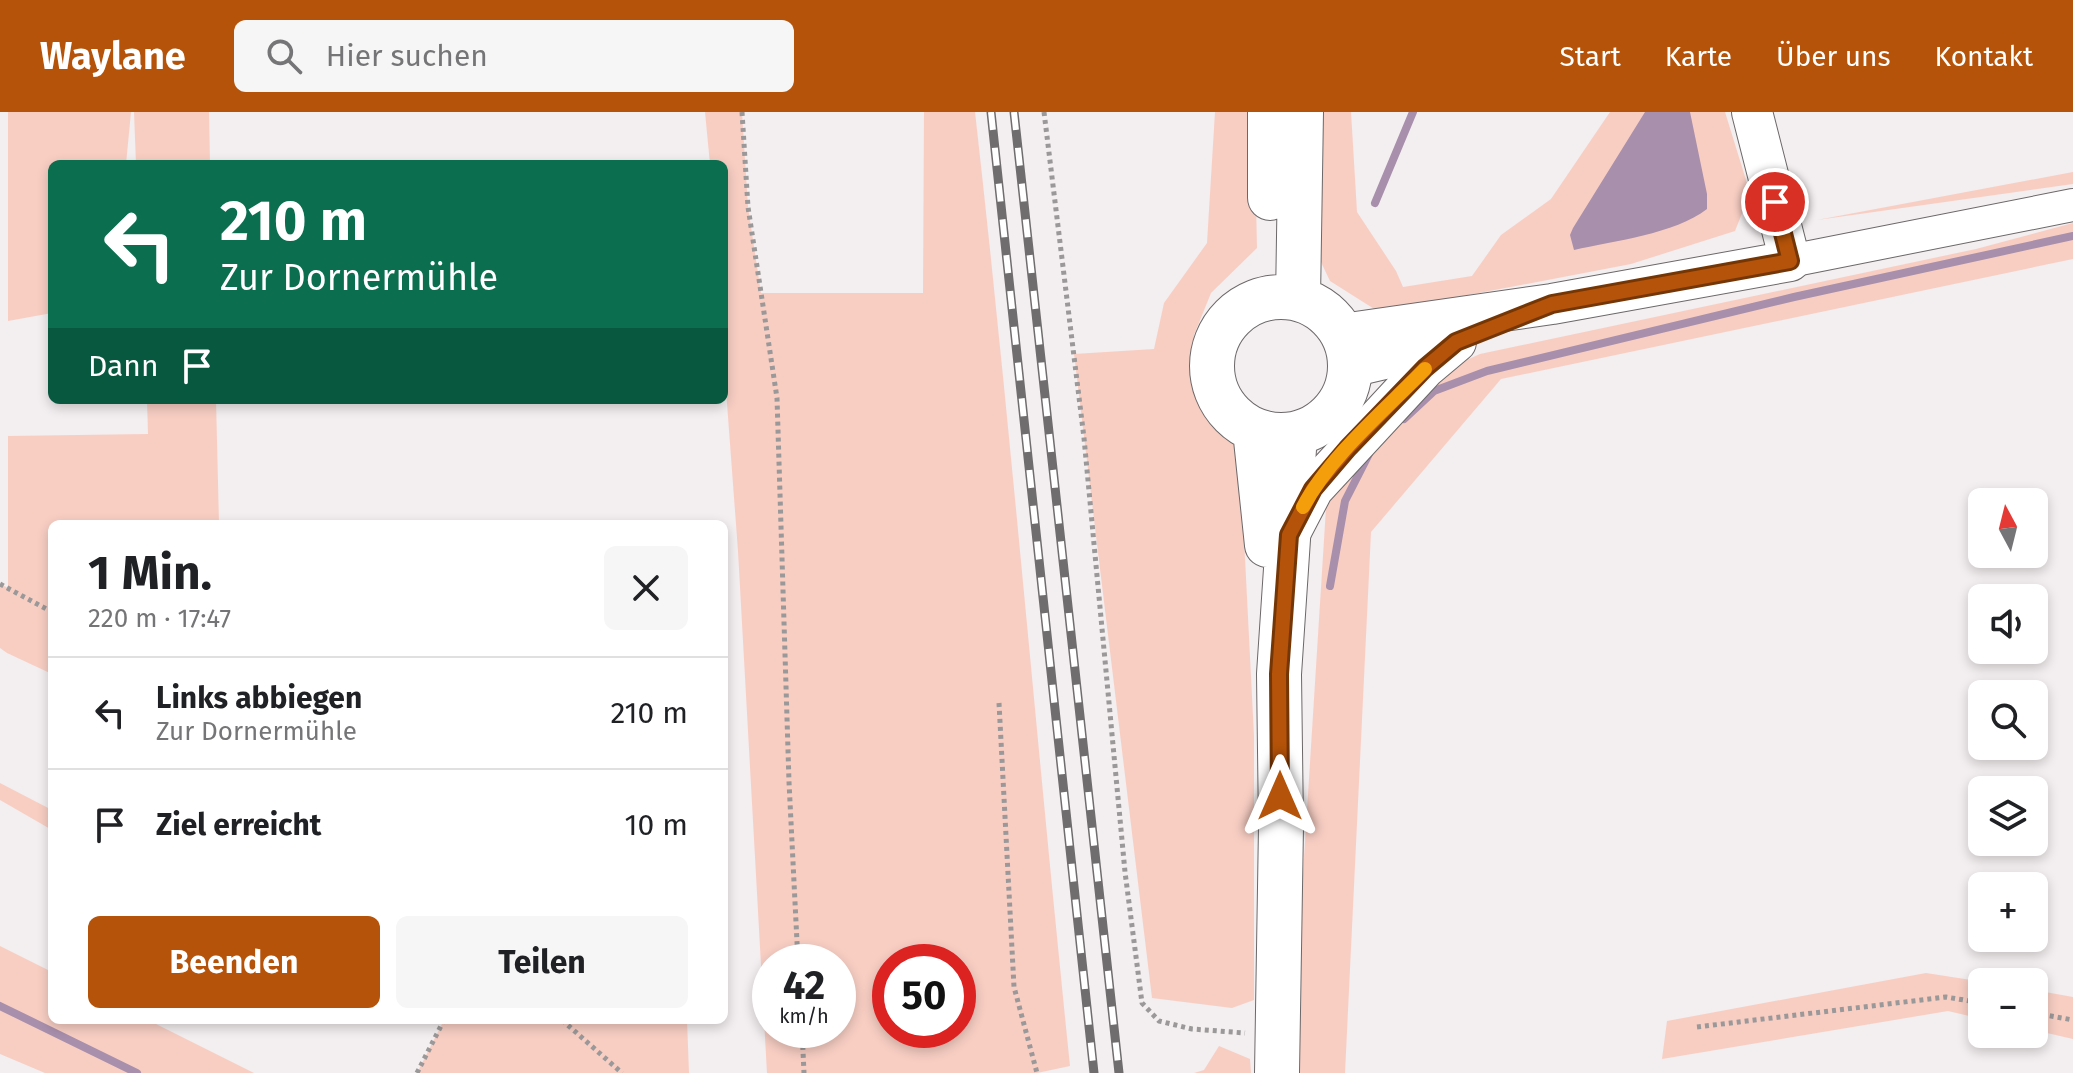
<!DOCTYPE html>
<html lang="de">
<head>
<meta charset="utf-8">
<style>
	:root { --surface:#fff; --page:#f6f6f6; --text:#202124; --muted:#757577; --line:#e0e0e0; --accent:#b45309 }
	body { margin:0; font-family:"Fira Sans",sans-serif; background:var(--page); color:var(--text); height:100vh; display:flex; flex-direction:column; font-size:30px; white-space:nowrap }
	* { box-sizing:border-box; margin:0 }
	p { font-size:26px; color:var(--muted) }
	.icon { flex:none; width:44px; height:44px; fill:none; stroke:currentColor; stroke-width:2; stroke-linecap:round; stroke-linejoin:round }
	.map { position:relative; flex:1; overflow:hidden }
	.sheet { position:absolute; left:48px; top:408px; width:680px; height:504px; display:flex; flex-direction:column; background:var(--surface); border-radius:12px; box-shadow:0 4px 12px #0003 }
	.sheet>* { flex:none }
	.guide { position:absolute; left:48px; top:48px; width:680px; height:244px; border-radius:12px; box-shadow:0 4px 12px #0003; background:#0b6e4f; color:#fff; overflow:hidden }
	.needle { width:52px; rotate:353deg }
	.controls { position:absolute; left:1968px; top:376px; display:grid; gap:16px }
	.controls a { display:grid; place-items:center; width:80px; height:80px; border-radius:12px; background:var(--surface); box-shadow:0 4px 12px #0003; font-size:40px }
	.speed { position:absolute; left:752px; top:832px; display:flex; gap:16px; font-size:40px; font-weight:700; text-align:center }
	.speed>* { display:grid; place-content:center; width:104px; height:104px; border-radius:50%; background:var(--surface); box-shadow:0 4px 12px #0003; line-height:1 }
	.speed small { font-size:20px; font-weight:400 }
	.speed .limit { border:12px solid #d22; background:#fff; color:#111 }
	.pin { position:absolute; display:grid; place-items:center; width:68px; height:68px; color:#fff; margin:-34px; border:4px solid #fff; border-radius:50%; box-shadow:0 2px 8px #0007 }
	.me { position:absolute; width:88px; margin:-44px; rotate:0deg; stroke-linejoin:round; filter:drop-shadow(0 0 6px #0008) }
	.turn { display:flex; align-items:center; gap:28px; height:168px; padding:0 40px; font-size:36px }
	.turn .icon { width:104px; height:104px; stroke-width:2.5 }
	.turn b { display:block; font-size:56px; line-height:68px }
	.then { display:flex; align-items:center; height:76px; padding:0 40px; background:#0003; gap:16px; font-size:30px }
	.round { display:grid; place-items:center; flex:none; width:84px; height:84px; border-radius:12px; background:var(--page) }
	.headline { display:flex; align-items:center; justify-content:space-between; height:136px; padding:0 40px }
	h1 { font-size:48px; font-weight:700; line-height:60px }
	.action { display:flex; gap:16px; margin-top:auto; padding:16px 40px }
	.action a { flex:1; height:92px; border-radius:12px; background:var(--accent); color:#fff; font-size:32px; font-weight:700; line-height:92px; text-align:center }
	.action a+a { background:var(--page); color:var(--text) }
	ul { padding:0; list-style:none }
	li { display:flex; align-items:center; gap:24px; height:112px; padding:0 40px; border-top:2px solid var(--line) }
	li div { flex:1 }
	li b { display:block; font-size:30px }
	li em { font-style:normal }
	header { display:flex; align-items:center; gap:48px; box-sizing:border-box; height:112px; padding:0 40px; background:var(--accent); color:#fff }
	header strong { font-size:38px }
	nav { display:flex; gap:44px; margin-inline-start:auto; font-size:28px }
	.search { width:560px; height:72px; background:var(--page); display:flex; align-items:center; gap:20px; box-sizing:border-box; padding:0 28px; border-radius:12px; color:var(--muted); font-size:30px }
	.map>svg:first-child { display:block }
</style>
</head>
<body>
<header>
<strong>Waylane</strong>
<div class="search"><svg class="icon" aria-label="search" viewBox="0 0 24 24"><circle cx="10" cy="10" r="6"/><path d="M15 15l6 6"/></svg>Hier suchen</div>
<nav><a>Start</a><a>Karte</a><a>Über uns</a><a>Kontakt</a></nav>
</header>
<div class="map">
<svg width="2073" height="961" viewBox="0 0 2073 961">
	<rect width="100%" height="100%" fill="#f3eeef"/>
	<path fill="#f8cec3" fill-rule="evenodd" d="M8 0H131L126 52H52V201L8 209Z
		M134 0H209L210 52H136Z
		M705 0H742L748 95 761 181H923L924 0H975C1011 318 1037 636 1070 954L1037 961H767L738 439 724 251V52H710ZM770 850H838V918H770ZM890 850H958V918H890Z
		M1215 0H1254L1257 136 1211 181 1194 223 1195 272 1232 324 1241 367 1254 624V888L1232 896 1152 886 1074 242 1154 237 1164 191 1207 131Z
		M1313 0H1351L1357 100 1396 159 1403 175 1472 164 1501 123 1551 87 1610 0H1725L1750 81 1735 119 1631 152 1379 200 1330 169 1310 127Z
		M2073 60V72L1817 108Z
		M2073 111V147L1501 267 1371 420 1345 961H1298L1302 778 1326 396 1353 344 1440 260 1480 242 1976 137Z
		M147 288H216L219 412H52V562L7 541 0 536V472L8 476V324L148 322Z
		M0 671 52 698V718L0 688Z
		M0 834 52 860V908H148L254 961H45L0 942Z
		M1926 861 1984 870 1982 907 1948 899 1662 947 1667 909Z
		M2034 878 2073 885V927L2034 918Z
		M444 908H687L689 961H417Z
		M1219 934 1250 947 1251 961H1194L1204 958Z"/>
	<path fill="#a88fac" d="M1645 0H1690L1707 82V97C1675 122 1613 129 1574 138L1570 123 1573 116Z"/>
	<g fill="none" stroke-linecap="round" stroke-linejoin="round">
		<path stroke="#a88fac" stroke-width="8" d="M1375 91 1413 0
			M1404 307 1434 279 1487 259 1794 185 2073 124
			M1330 474 1345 389 1369 342
			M0 894 137 961"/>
		<defs>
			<path id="minor" d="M1790 149 2073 93"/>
			<path id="tertiary" d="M1342 222 1552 192 1790 149 1752 0
				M1350 255 1448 232
				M1289 423 1313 377 1425 256 1456 230"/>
			<path id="secondary" d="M1270 86V0
				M1212 254a69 69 0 1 1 138 0a69 69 0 1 1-138 0Z
				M1298 187 1301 0
				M1255 318 1267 433
				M1277 961 1281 714 1279 562 1295 322"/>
		</defs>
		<use href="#minor" stroke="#6c6869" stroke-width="34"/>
		<use href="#tertiary" stroke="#6c6869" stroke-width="42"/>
		<use href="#secondary" stroke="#6c6869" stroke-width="46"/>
		<path stroke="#9b9899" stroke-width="5" stroke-dasharray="4 4" stroke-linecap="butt" d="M742 0 748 95 777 286 789 670 798 850
			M1044 0 1084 326 1125 760 1142 891 1159 909 1192 917 1245 921
			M0 472 52 500
			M999 591 1014 875 1037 961
			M2034 901 2073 908
			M562 908 622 961
			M1697 915 1946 885 1982 891
			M802 918 804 961
			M417 961 444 908"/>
		<use href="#minor" stroke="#fff" stroke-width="32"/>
		<use href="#tertiary" stroke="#fff" stroke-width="40"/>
		<use href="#secondary" stroke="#fff" stroke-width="44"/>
		<defs>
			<path id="rail" d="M991 0 1094 961
				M1014 0 1119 961"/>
		</defs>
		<use href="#rail" stroke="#706d6e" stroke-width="9"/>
		<use href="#rail" stroke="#fff" stroke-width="6" stroke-dasharray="18" stroke-linecap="butt"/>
	</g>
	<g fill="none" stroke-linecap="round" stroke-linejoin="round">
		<defs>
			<path id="route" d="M1280 684 1279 562 1289 423 1313 377 1348 336 1425 256 1456 230 1552 192 1790 149 1775 90"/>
		</defs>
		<use href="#route" stroke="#753606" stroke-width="20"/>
		<use href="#route" stroke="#b45309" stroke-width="14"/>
		<path stroke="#f59e0b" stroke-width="14" d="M1303 395C1330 344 1385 298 1425 257"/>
	</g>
</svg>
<div class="controls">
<a><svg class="needle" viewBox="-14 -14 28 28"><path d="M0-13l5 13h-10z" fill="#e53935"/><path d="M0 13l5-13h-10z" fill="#757577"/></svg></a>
<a><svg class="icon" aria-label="sound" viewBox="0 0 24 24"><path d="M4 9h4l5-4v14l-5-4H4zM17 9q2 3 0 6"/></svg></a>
<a><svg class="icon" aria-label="search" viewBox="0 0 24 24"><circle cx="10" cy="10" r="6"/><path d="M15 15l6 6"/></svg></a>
<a><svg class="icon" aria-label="layers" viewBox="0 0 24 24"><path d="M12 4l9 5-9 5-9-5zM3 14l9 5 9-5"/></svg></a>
<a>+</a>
<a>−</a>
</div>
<div class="speed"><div>42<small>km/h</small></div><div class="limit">50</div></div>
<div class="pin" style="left:1775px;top:90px;background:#d93025"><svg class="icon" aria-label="arrive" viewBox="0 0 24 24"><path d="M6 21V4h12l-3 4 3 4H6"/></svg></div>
<svg class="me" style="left:1280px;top:684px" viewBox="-20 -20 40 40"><path d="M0-17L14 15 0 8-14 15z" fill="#b45309" stroke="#fff" stroke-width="4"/></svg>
<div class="guide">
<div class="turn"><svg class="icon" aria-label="left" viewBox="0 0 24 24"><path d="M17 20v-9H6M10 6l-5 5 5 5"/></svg><div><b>210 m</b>Zur Dornermühle</div></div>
<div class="then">Dann<svg class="icon" aria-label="arrive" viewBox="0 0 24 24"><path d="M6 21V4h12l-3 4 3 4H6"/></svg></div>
</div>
<section class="sheet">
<div class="headline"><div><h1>1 Min.</h1><p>220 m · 17:47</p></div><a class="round"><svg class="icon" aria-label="close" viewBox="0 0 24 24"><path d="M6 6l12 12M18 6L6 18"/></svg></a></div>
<ul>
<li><svg class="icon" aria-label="left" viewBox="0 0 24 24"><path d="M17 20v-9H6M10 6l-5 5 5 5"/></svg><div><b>Links abbiegen</b><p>Zur Dornermühle</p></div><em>210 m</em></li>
<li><svg class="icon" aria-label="arrive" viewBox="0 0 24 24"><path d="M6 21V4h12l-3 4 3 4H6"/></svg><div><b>Ziel erreicht</b></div><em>10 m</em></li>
</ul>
<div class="action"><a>Beenden</a><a>Teilen</a></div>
</section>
</div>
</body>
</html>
